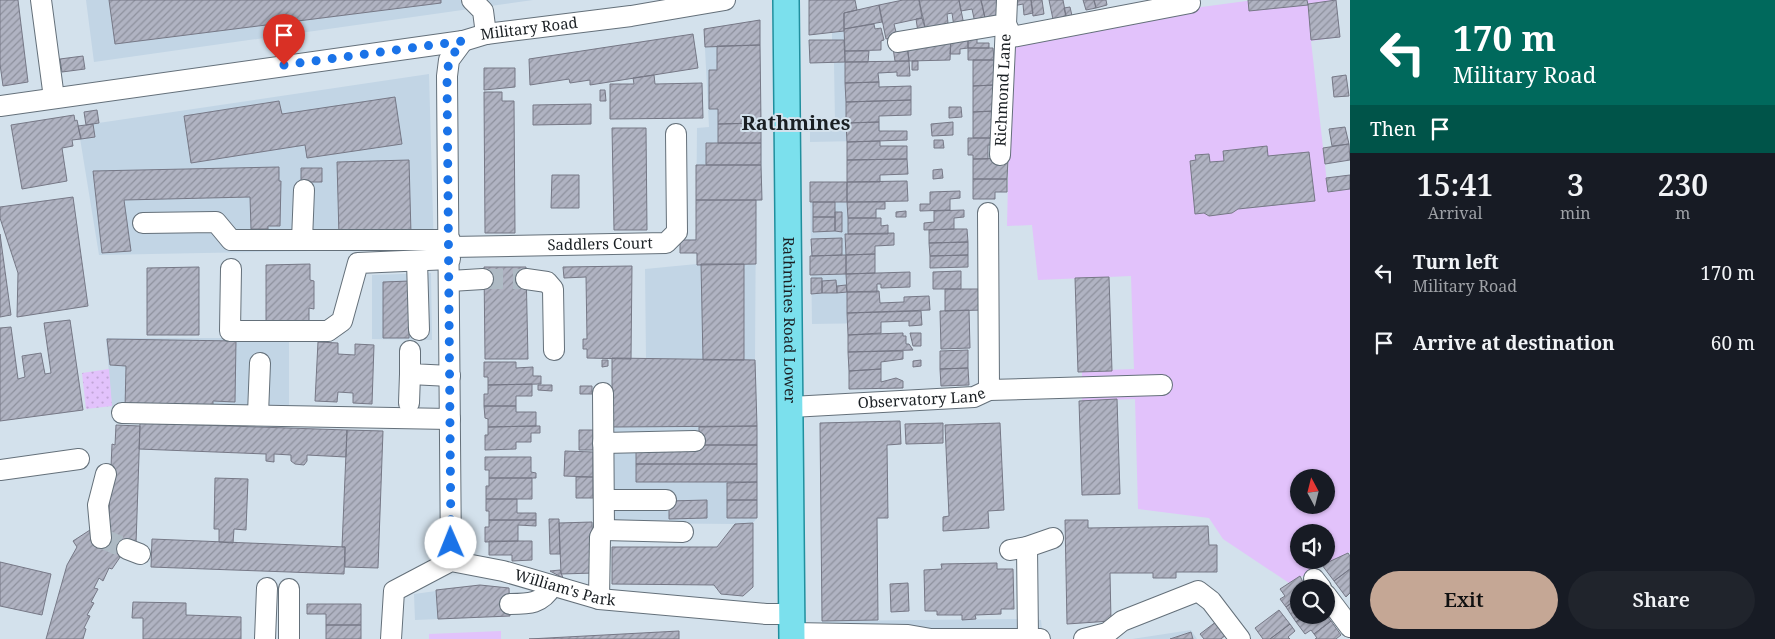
<!DOCTYPE html>
<html lang="en">
<head>
<meta charset="utf-8">
<style>
	:root { --surface:#171b24; --page:#20242c; --text:#f1f3f6; --muted:#9ea1a6; --accent:#c5a795 }
	body { margin:0; font-family:"Noto Serif",serif; background:var(--page); color:var(--text); height:100vh; display:flex; flex-direction:column; font-size:19px; white-space:nowrap }
	* { box-sizing:border-box; margin:0 }
	p { font-size:16px; color:var(--muted) }
	.icon { flex:none; width:28px; height:28px; fill:none; stroke:currentColor; stroke-width:2; stroke-linecap:round; stroke-linejoin:round }
	.map { position:relative; flex:1; overflow:hidden }
	.sheet { display:flex; flex-direction:column; background:var(--surface); width:425px }
	.sheet>* { flex:none }
	.hud { background:#00695c; color:#fff; overflow:hidden }
	.needle { width:32px; rotate:353deg }
	.buttons { position:absolute; left:1290px; top:469px; display:grid; gap:10px }
	.buttons a { display:grid; place-items:center; width:45px; height:45px; border-radius:50%; background:var(--surface); box-shadow:0 1px 4px #0004; font-size:25px }
	.pin { position:absolute; display:grid; place-items:center; width:42px; height:42px; color:#fff; margin:-51px -21px; border-radius:50% 50% 50% 0; rotate:-45deg; box-shadow:0 0 5px #0007 }
	.pin .icon { rotate:45deg }
	.me { position:absolute; width:55px; margin:-28px; rotate:359deg; stroke-linejoin:round; filter:drop-shadow(0 0 4px #0008) }
	.turn { display:flex; align-items:center; gap:18px; height:105px; padding:0 20px; font-size:22px }
	.turn .icon { width:65px; height:65px; stroke-width:2.5 }
	.turn b { display:block; font-size:35px; line-height:42px }
	.then { display:flex; align-items:center; height:48px; padding:0 20px; background:#0003; gap:10px; font-size:19px }
	.eta { display:flex; justify-content:space-evenly; align-items:center; height:85px; text-align:center }
	.eta b { font-size:30px; font-weight:600; line-height:35px }
	.primary-button { display:flex; gap:10px; margin-top:auto; padding:10px 20px }
	.primary-button a { flex:1; height:58px; border-radius:30px; background:var(--accent); color:#111; font-size:20px; font-weight:600; line-height:58px; text-align:center }
	.primary-button a+a { background:var(--page); color:var(--text) }
	ul { padding:0; list-style:none }
	li { display:flex; align-items:center; gap:15px; height:70px; padding:0 20px }
	li div { flex:1 }
	li b { display:block; font-size:19px }
	li em { font-style:normal }
	main { display:flex; flex:1; min-height:0 }
	.map>svg:first-child { display:block }
</style>
</head>
<body>
<main>
<div class="map">
<svg width="1350" height="639" viewBox="0 0 1350 639">
	<defs>
		<pattern id="grass-dots" width="8" height="8" patternUnits="userSpaceOnUse" patternTransform="scale(1.25)"><rect width="8" height="8" fill="#e2c2fb"/><path d="M2 2h.1M6 6h.1" fill="none" stroke="#c1a6d7" stroke-width="1.8" stroke-linecap="round"/></pattern>
		<pattern id="building-hatch" width="6" height="6" patternUnits="userSpaceOnUse" patternTransform="scale(1.25)"><rect width="6" height="6" fill="#b0b3c2"/><path d="M-1 1l2-2M0 6l6-6M5 7l2-2" fill="none" stroke="#8e919d"/></pattern>
	</defs>
	<rect width="100%" height="100%" fill="#d3e1ec"/>
	<path fill="#c2d5e5" d="M86 0H533L94 62Z
		M760 20 762 200 756 201 755 360 757 518 753 523 735 524 612 523V358L646 359 645 269 697 264 696 253 680 240 696 239 697 128 709 127 704 29Z
		M844 31 845 51H858V62L909 61 910 76H897V72L878 74 879 87 911 86V115L879 116 880 131H907V140L810 142V122H835L834 63H810L809 40H832V32Z
		M429 74 434 253 364 250 99 255 78 126Z
		M810 182H880L874 234 894 233V245L875 246V323L812 324Z
		M431 273 432 340 372 339V275Z
		M106 338H289V405L412 409V428L113 421Z
		M480 585 509 588 510 616 415 620 414 594Z
		M1028 619 1041 620 1043 639H820L822 621Z
		M1191 630 1197 639H1132Z"/>
	<path fill="url(#grass-dots)" d="M109 369 112 406 86 409 82 373Z"/>
	<path fill="#e2c2fb" fill-rule="evenodd" d="M1254 0H1336L1340 37 1311 41 1328 192 1350 189V552L1289 583 1223 539 1209 518 1138 509 1135 399 1082 401V371L1134 369 1131 276 1038 280 1032 225 1007 226 1011 48 1164 12ZM1299 478H1326V505H1299ZM1299 532H1326V560H1299Z
		M501 631V639H429V634Z"/>
	<path fill="url(#building-hatch)" stroke="#767886" d="M0 0H18L28 82 3 86 0 64Z
		M109 0H441V3L115 44Z
		M809 0H855L857 10 844 13V31L809 35Z
		M903 0H919L922 18 894 24 897 36 886 39 879 5Z
		M919 0H959L964 25 954 27 952 13 947 14 948 23 926 31Z
		M959 0H981L985 18 975 23 972 9 961 11Z
		M981 0H1001L1002 7 996 15 985 18Z
		M1012 0H1031L1033 13 1024 15 1023 4 1013 6Z
		M1031 0H1042L1044 14 1033 16Z
		M1049 0H1063L1067 21 1054 24Z
		M1083 0H1094L1096 8 1086 10Z
		M1094 0H1106L1107 5 1096 8Z
		M1248 0H1307L1308 5 1249 11Z
		M1336 0 1340 37 1311 40 1308 4Z
		M879 5 882 22 844 29V13Z
		M1070 7 1073 20 1067 21 1064 8Z
		M922 18 926 31 918 32 916 19Z
		M760 20V45L705 47 704 29Z
		M874 24 875 29 881 28 884 40 881 41V50L845 51 844 29Z
		M693 34 698 68 590 85V80L570 83 569 79 530 85 529 59Z
		M977 34V43H989V48H968V35Z
		M968 35V48L960 49V54H950L951 38Z
		M951 38 950 60 909 61 907 45Z
		M809 40H844L845 62 810 63Z
		M760 45 761 123 718 124V109H709V70H717V46Z
		M907 45 909 61H895L893 48Z
		M968 48H993L994 60H968Z
		M845 51H869L868 62H845Z
		M83 56 85 69 62 72 60 59Z
		M973 60H994V85L973 86Z
		M909 61 910 76H897V72L878 73 879 82 845 83V62Z
		M912 61H918V70H912Z
		M484 68H515V87L484 90Z
		M654 75 655 84 702 83 703 118 610 119V84H634L633 78Z
		M1346 75 1349 96 1334 97 1332 77Z
		M879 82V87L911 86V100L846 102 845 83Z
		M994 85V111L973 112V86Z
		M600 90H605L606 101H600Z
		M484 92H502V101H514L515 233H485Z
		M395 97 402 144 307 158 305 145 191 163 184 116 279 101 282 114Z
		M911 100V115L879 116V122L846 123V102Z
		M591 104V124L533 125V105Z
		M949 107H961L962 117 949 118Z
		M97 110 99 123 86 125 84 112Z
		M994 111 993 138H973V112Z
		M74 115 75 121 77 120 81 139 72 140 73 146 62 148 67 181 22 189 11 125Z
		M879 122V131H907V140L847 142 846 123Z
		M953 122V135L932 136 931 124Z
		M761 123V143H718V124Z
		M93 124 95 137 81 139 78 126Z
		M1345 127 1349 144 1332 146 1329 129Z
		M612 128H646L647 230H614Z
		M968 138H993V145H988V159H973V155H968Z
		M934 140H943L944 148H934Z
		M880 141V146H907V159L847 160V142Z
		M706 143H761V165H706Z
		M1349 144 1350 160 1325 164 1323 148Z
		M1267 146 1268 156 1309 152 1315 201 1238 209 1232 213 1209 216 1204 213 1195 214 1190 161 1196 160 1195 155 1209 154 1210 162 1224 161 1223 151Z
		M1008 158 1007 179H973V159Z
		M907 159 908 174 880 175V182H847V160Z
		M409 160 411 234 339 236 337 162Z
		M696 165H761L762 200H696Z
		M279 167V181H281L280 226H268V229H251L250 197 124 200 131 251 102 253 93 171Z
		M301 168H322V182H301Z
		M942 169 943 178 933 179V170Z
		M552 175H579V208H551Z
		M1350 175V189L1328 192 1326 178Z
		M973 179H1007V192H995V199H973Z
		M907 181 908 201 847 202V182Z
		M810 182H847V202H810Z
		M960 191V198L950 199V210L920 211V204H930V192Z
		M73 197 88 306 17 317 18 273 0 218V207Z
		M696 200H756V264L697 265V253H680V240H696Z
		M813 202H835V217H813Z
		M847 202H885V209H876V218H848Z
		M964 210V217L954 218V229L924 230V223L934 222V211Z
		M906 211V217H896V212Z
		M835 212H842V232L835 231Z
		M813 217H835V231L813 232Z
		M848 218H881V226L888 225V234H848Z
		M954 229H967L968 242 929 243V230Z
		M894 233V245L875 246V254L846 255 845 234Z
		M0 234 11 315 0 317Z
		M842 238V255L812 256 811 239Z
		M968 242V255L930 256 929 243Z
		M875 254V273L846 274V255Z
		M846 255V274L810 275V256Z
		M968 255V267L930 268V256Z
		M310 264V280L314 281V309L309 308V326H266V265Z
		M701 264H744V360H703Z
		M632 266 631 359 587 358V349H583V339H587L586 277 564 278 563 267Z
		M199 267V335H147V268Z
		M484 267H526L528 359H485Z
		M961 271V289H933V272Z
		M910 272V287L881 288V284H877V292H847L846 274Z
		M1109 277 1112 371 1078 372 1075 278Z
		M811 278H822V293L811 294Z
		M836 280 837 293H822V281Z
		M410 281 409 338H383V282Z
		M846 285 847 292 837 293V286Z
		M945 289H983V310L945 311Z
		M879 291 880 303 904 302V297L929 296 930 310 847 313V292Z
		M969 310 970 348 941 349 940 311Z
		M921 311 922 325 909 326V321L881 322V333L848 335 847 313Z
		M70 320 83 410 0 421V328L11 327 18 379 25 377 22 356 41 353 45 374 51 373 44 323Z
		M903 333V336H906V344H909L913 350 848 352V335Z
		M910 333H921V346H913Z
		M107 339 236 341 235 402 213 401V410L125 408 126 366 110 365Z
		M318 342 338 343V354L355 355V344L374 345 372 404 353 403V393L338 392 337 402 315 401Z
		M968 350V368L940 369V351Z
		M903 351V359L881 362V369L849 371 848 352Z
		M612 358 755 360 757 426 612 427Z
		M602 360H608V366L602 367Z
		M921 360V366L913 367V361Z
		M484 362H516V368L533 367V376H541V384L488 385V377H484Z
		M968 368 969 385 941 386 940 369Z
		M881 369V382L896 378 903 381V388L849 389V371Z
		M532 384V396H516V406H484V394H488V385Z
		M538 385H552V391L538 390Z
		M580 386H592V394H580Z
		M1117 399 1120 494 1082 495 1079 401Z
		M484 406H516V412H536V426L488 427V419L485 418Z
		M900 421 901 444 887 445 888 518H877L878 620 822 621 820 423Z
		M140 423 347 430 346 457 307 455V461L304 465 295 464 291 461V455L274 454V462L266 461V454L139 449Z
		M943 423V443L906 444 905 424Z
		M1000 423 1004 510 988 511 989 528 943 531V517L949 516 945 425Z
		M116 425 140 426 136 544 131 541H116L108 537 112 444 115 445Z
		M536 426H540V433H531V442H516V449L485 450V435H488V427Z
		M757 426V445H699V427Z
		M347 430 383 431 378 568 345 567V547H342Z
		M579 430H593V450H579Z
		M636 445H757V464H636Z
		M565 451 593 452V477L564 476Z
		M485 457H531V472L536 473V478H489V470H485Z
		M636 464H757V482H636Z
		M576 477H593V498H576Z
		M215 478 248 479 246 530 234 529 233 543 219 542V529H214Z
		M489 478H532V499H486V486H489Z
		M757 482V500H727V483Z
		M486 499H517V513H536V520H489V511H486Z
		M707 500V518L669 519V501Z
		M727 500H757V518H727Z
		M549 519H559L560 554H550Z
		M489 520H536V526L518 525V541L485 542V527H489Z
		M1065 520H1088V528L1208 526 1209 545H1217V572H1176V578H1153V573H1110L1111 621 1067 624Z
		M592 522 594 573 561 574 559 523Z
		M753 523V587L743 596 721 594 714 585 612 584V547H717L735 524Z
		M90 530 116 541H131L112 569 109 568 103 581 99 578 94 588 98 589 91 602 94 603 87 615 90 616 84 628 86 629 83 639H46L67 565 77 547 73 541Z
		M152 539 345 547 344 574 151 567Z
		M489 541H532V560L512 561V555H489Z
		M1348 553 1350 556V569L1334 581 1322 565Z
		M0 562 51 574 42 615 0 606Z
		M997 563V569H1013L1014 609H1001V614L975 615 976 619 962 620V615H937V611H925L924 570 942 569 941 564Z
		M1350 569V593L1346 597 1334 581Z
		M560 570 563 578 550 571Z
		M1300 576 1306 588H1299V597L1286 607 1280 599 1285 596 1280 589Z
		M908 583 909 611 891 612 890 584Z
		M480 585 509 588 510 616 438 619 436 590Z
		M1299 597V615H1306L1296 622 1286 607Z
		M133 602 186 603V615L241 617V639H143V618H132Z
		M307 604H361V625H326V614H307Z
		M1279 610 1290 624 1270 639H1263L1255 628Z
		M1306 615H1326L1331 621 1314 634 1311 630 1305 634 1296 622Z
		M1217 621 1227 634 1221 639H1204L1200 634Z
		M1331 621 1341 635 1336 639H1315L1317 638 1314 634Z
		M1290 624 1295 631 1288 637 1290 639H1270Z
		M326 625H361V639H326Z
		M679 631V639H529Z
		M1191 632 1193 639H1170Z"/>
	<g fill="none" stroke-linecap="round" stroke-linejoin="round">
		<path stroke="#aebac4" stroke-width="20" stroke-dasharray="20 10" stroke-linecap="butt" d="M483 279H526
			M101 538 127 549"/>
		<defs>
			<g id="minor">
				<path d="M41 0 54 98"/>
				<path d="M472 0 483 11 486 34"/>
				<path d="M1006 24 1012 37 1190 3"/>
				<path d="M898 42 1006 24 1007 0"/>
				<path id="s1" d="M0 106 463 41 486 34 631 16 725 0"/>
				<path id="s2" d="M1000 155 1006 24"/>
				<path d="M988 213 989 390"/>
				<path d="M143 223 216 222 231 240H450"/>
				<path d="M302 240 304 190"/>
				<path id="s3" d="M450 247 666 243 677 232 676 134"/>
				<path d="M417 261 419 330"/>
				<path d="M231 269 230 331H328L342 321 358 263 450 259"/>
				<path d="M526 279 547 282 553 289 554 350"/>
				<path d="M450 281 483 279"/>
				<path d="M410 351V374L450 376"/>
				<path d="M409 403 410 374"/>
				<path id="s4" d="M791 407 974 397 989 390 1162 385"/>
				<path d="M122 413 450 419"/>
				<path d="M258 414 260 363"/>
				<path d="M603 443 695 441"/>
				<path d="M0 470 79 459"/>
				<path d="M604 500H666"/>
				<path d="M604 530 683 532"/>
				<path d="M101 538 98 505 106 474"/>
				<path d="M1027 547 1028 638 1040 639"/>
				<path d="M127 549 140 554"/>
				<path d="M1010 550 1027 547 1053 538"/>
				<path d="M451 561 447 76 449 60 463 41"/>
				<path d="M1314 579 1321 588"/>
				<path d="M289 589V639"/>
				<path d="M1326 595 1350 627"/>
				<path d="M599 599 600 537 604 530 603 393"/>
				<path d="M510 604C529 604 542 604 552 586"/>
				<path d="M792 633 908 635 931 639H1028"/>
				<path d="M265 639 267 588"/>
				<path id="s5" d="M391 639 394 591 451 561 503 571 599 599 766 614H792"/>
				<path d="M1084 639 1107 633 1122 621 1198 591 1211 601 1240 639"/>
			</g>
			<g id="major">
				<path id="s6" d="M786 0 792 639"/>
			</g>
		</defs>
		<use href="#minor" stroke="#64707a" stroke-width="22"/>
		<use href="#major" stroke="#208f9e" stroke-width="28"/>
		<use href="#minor" stroke="#fff" stroke-width="20"/>
		<use href="#major" stroke="#7be0ed" stroke-width="25"/>
	</g>
	<g fill="none" stroke-linecap="round" stroke-linejoin="round">
		<path stroke="#1a73e8" stroke-width="9" stroke-dasharray="0 16.2" d="M284 65 463 41 449 60 447 76 451 543"/>
	</g>
	<g text-anchor="middle" stroke-width="4" stroke-linejoin="round" paint-order="stroke">
		<g font-size="15" fill="#1a1f23" stroke="#d3e1ec">
			<text dy="5" stroke="none"><textPath href="#s1" startOffset="535">Military Road</textPath></text>
			<text dy="5" stroke="none"><textPath href="#s2" startOffset="65">Richmond Lane</textPath></text>
			<text dy="5" stroke="none"><textPath href="#s3" startOffset="150">Saddlers Court</textPath></text>
			<text dy="5" stroke="none"><textPath href="#s6" startOffset="320">Rathmines Road Lower</textPath></text>
			<text dy="5" stroke="none"><textPath href="#s4" startOffset="131">Observatory Lane</textPath></text>
			<text dy="5" stroke="none"><textPath href="#s5" startOffset="230">William's Park</textPath></text>
		</g>
		<g font-size="20" font-weight="bold" fill="#1a1f23" stroke="#d3e1ec">
			<text x="796" y="130">Rathmines</text>
		</g>
	</g>
</svg>
<div class="buttons">
<a><svg class="needle" viewBox="-14 -14 28 28"><path d="M0-13l5 13h-10z" fill="#e53935"/><path d="M0 13l5-13h-10z" fill="#9ea1a6"/></svg></a>
<a><svg class="icon" aria-label="sound" viewBox="0 0 24 24"><path d="M4 9h4l5-4v14l-5-4H4zM17 9q2 3 0 6"/></svg></a>
<a><svg class="icon" aria-label="search" viewBox="0 0 24 24"><circle cx="10" cy="10" r="6"/><path d="M15 15l6 6"/></svg></a>
</div>
<div class="pin" style="left:284px;top:65px;background:#d93025"><svg class="icon" aria-label="arrive" viewBox="0 0 24 24"><path d="M6 21V4h12l-3 4 3 4H6"/></svg></div>
<svg class="me" style="left:451px;top:543px" viewBox="-20 -20 40 40"><circle r="19" fill="#fff"/><path d="M0-13L10 11 0 6-10 11z" fill="#1a73e8"/></svg>
</div>
<section class="sheet">
<div class="hud">
<div class="turn"><svg class="icon" aria-label="left" viewBox="0 0 24 24"><path d="M17 20v-9H6M10 6l-5 5 5 5"/></svg><div><b>170 m</b>Military Road</div></div>
<div class="then">Then<svg class="icon" aria-label="arrive" viewBox="0 0 24 24"><path d="M6 21V4h12l-3 4 3 4H6"/></svg></div>
</div>
<div class="eta">
<div><b>15:41</b><p>Arrival</p></div>
<div><b>3</b><p>min</p></div>
<div><b>230</b><p>m</p></div>
</div>
<ul>
<li><svg class="icon" aria-label="left" viewBox="0 0 24 24"><path d="M17 20v-9H6M10 6l-5 5 5 5"/></svg><div><b>Turn left</b><p>Military Road</p></div><em>170 m</em></li>
<li><svg class="icon" aria-label="arrive" viewBox="0 0 24 24"><path d="M6 21V4h12l-3 4 3 4H6"/></svg><div><b>Arrive at destination</b></div><em>60 m</em></li>
</ul>
<div class="primary-button"><a>Exit</a><a>Share</a></div>
</section>
</main>
</body>
</html>
